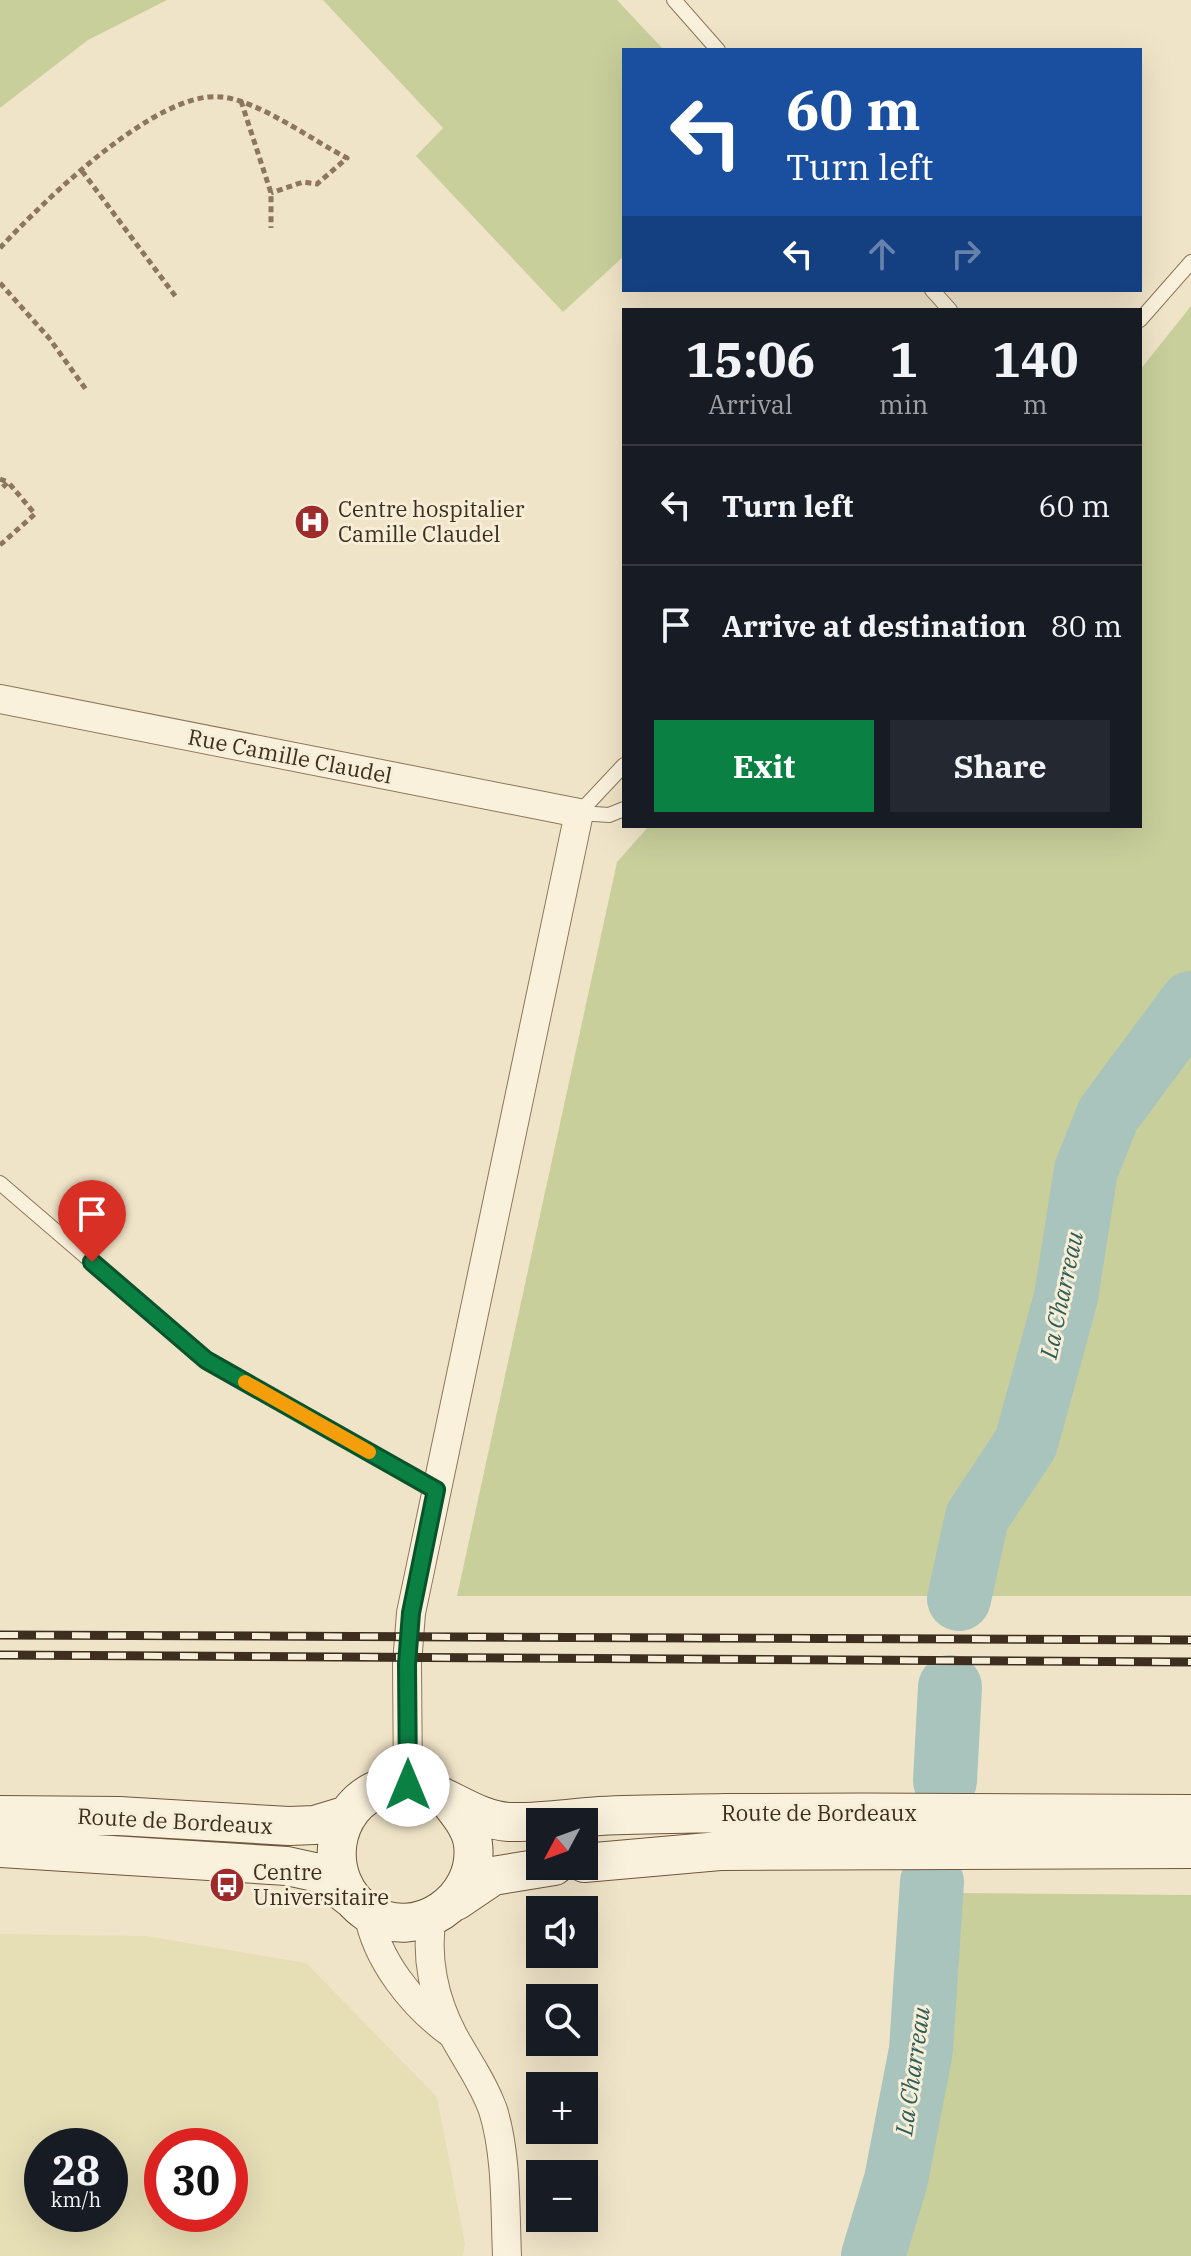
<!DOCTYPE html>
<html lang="en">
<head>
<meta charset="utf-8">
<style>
	:root { --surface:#171b24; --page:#242831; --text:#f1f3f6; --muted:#9ea1a6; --line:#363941; --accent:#0b8043 }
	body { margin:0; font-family:"IBM Plex Serif",serif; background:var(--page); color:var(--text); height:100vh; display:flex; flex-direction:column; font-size:30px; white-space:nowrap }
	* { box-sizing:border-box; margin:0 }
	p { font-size:26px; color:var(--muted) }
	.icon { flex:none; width:44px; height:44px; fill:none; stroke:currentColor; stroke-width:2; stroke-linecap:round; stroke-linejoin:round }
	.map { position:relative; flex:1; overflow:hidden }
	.side { position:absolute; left:622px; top:308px; width:520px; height:520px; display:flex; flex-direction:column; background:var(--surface); border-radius:0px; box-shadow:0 8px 32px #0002 }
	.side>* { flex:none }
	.top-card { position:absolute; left:622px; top:48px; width:520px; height:244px; border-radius:0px; box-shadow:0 8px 32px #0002; background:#1a4fa0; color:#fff; overflow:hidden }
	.needle { width:52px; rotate:229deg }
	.tools { position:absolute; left:526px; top:1808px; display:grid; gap:16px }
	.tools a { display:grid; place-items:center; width:72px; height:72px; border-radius:0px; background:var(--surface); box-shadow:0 8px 32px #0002; font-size:40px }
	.speed { position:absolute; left:24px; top:2128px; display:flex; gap:16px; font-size:40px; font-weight:700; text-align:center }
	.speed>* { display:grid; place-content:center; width:104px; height:104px; border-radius:50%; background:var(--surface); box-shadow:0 8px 32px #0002; line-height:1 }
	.speed small { font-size:20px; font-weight:400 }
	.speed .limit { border:12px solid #d22; background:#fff; color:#111 }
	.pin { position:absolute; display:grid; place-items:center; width:68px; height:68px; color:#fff; margin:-82px -34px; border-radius:50% 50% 50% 0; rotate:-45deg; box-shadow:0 0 8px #0007 }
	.pin .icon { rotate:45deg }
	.me { position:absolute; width:88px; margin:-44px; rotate:0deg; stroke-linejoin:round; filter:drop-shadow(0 0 6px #0008) }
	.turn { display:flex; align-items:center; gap:28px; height:168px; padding:0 32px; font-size:36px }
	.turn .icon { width:104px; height:104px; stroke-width:2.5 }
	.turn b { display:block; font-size:56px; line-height:68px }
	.lanes { display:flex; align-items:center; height:76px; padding:0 32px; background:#0003; justify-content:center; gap:40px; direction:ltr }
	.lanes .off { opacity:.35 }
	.eta { display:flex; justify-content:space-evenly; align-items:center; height:136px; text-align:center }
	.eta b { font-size:48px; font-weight:700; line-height:56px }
	.primary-button { display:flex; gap:16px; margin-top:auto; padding:16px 32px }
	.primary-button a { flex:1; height:92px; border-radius:0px; background:var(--accent); color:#fff; font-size:32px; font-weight:700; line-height:92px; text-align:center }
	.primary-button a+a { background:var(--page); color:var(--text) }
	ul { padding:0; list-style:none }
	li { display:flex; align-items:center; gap:24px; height:120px; padding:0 32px; border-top:2px solid var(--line) }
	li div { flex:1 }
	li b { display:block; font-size:30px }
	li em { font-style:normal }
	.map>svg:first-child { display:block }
</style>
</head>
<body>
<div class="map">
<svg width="1191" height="2256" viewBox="0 0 1191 2256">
	<rect width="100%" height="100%" fill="#f0e4c8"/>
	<path fill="#e6deb5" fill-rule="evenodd" d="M0 1934 147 1936 306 1963 437 2097 465 2244 463 2256H0ZM42 2146H110V2214H42ZM230 2146V2214H162V2146Z"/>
	<path fill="#c9cf9b" d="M0 0H167L88 40 0 108Z
		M323 0H617L664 50H624V256L563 312 416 156 443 128Z
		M1191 306V1596H457L617 862 649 826H1140V370Z
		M955 1893 1191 1895V2256H887Z"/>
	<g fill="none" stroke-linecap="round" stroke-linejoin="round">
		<path stroke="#a9c4bc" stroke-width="64" d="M959 1599 977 1517 1026 1443 1066 1297 1086 1170 1108 1115 1191 1003
			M945 1781 950 1687
			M873 2256 896 2180 921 2050 932 1882"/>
		<defs>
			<path id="service" d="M674 0 718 50
				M932 290 950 310
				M1140 320 1191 262
				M579 813 624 765
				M579 813 609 815 624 809
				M0 1183 206 1360 436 1490"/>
			<path id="minor" d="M0 699 579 813 411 1613 407 1664 408 1785
				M368 1912C376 1960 413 2006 452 2034
				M432 1917C425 1957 434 1999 453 2035 467 2061 483 2082 493 2110 507 2155 505 2210 507 2256"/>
			<path id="secondary" d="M450 1802C460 1815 471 1828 473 1844 480 1900 416 1944 367 1912 320 1880 329 1804 385 1787 429 1775 463 1819 509 1822 539 1823 570 1818 600 1816 642 1814 684 1814 726 1813 881 1812 1036 1813 1191 1814
				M0 1815 119 1816 289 1826 315 1825 348 1815
				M0 1848 287 1866 319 1873 351 1898
				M584 1863 720 1851 1191 1849
				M456 1901 493 1876 554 1866"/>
		</defs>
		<use href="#service" stroke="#8d765c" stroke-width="16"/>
		<use href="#minor" stroke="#8d765c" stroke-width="30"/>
		<use href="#secondary" stroke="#6f573f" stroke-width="40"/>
		<path stroke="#8d765c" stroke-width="5" stroke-dasharray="6 4" stroke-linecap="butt" d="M241 101 271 193V228
			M82 171 176 297
			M0 248C42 203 157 89 222 97 259 101 312 140 347 158L317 184 303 182 271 193
			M0 283 49 338 87 391
			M0 479 8 482 0 490
			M0 545 35 514 8 482"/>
		<use href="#service" stroke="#faf1dc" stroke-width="14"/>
		<use href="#minor" stroke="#faf1dc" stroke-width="28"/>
		<use href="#secondary" stroke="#faf1dc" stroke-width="38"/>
		<defs>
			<path id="rail" d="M0 1635 1191 1640
				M0 1655 1191 1662"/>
		</defs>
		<use href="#rail" stroke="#3d2e20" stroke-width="9"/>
		<use href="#rail" stroke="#f7eed8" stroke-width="6" stroke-dasharray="18" stroke-linecap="butt"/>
	</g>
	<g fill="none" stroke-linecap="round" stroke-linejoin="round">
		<defs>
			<path id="route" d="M92 1262 206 1360 436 1490 411 1613 407 1664 408 1785"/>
		</defs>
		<use href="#route" stroke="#07532c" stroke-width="20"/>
		<use href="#route" stroke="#0b8043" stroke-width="14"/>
		<path stroke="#f59e0b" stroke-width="14" d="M245 1382 369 1452"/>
	</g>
	<defs>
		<symbol id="hospital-disc" viewBox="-11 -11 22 22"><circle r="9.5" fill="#9e2a2b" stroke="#f7eed8"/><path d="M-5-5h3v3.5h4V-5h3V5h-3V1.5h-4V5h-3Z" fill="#fff"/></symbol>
		<symbol id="bus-disc" viewBox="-11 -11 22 22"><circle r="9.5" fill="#9e2a2b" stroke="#f7eed8"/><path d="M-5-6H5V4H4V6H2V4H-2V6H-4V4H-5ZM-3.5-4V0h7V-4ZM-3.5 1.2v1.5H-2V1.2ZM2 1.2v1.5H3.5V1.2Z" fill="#fff"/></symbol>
	</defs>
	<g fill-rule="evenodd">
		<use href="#hospital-disc" x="292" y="502" width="40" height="40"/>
		<use href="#bus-disc" x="207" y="1865" width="40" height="40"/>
	</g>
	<g text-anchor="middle" stroke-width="6" stroke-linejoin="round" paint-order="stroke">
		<g font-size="22" fill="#3d2e20" stroke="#f7eed8" text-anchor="start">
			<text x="338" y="517">Centre hospitalier<tspan x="338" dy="25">Camille Claudel</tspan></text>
			<text x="253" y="1880">Centre<tspan x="253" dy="25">Universitaire</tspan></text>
		</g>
		<g font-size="22" fill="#3d2e20" stroke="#f7eed8">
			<text transform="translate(290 756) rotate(11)" y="8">Rue Camille Claudel</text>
			<text x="819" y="1821">Route de Bordeaux</text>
			<text transform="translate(175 1821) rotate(3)" y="8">Route de Bordeaux</text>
		</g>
		<g font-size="24" font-style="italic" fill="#2f5d5a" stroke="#f7eed8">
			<text transform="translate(1062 1295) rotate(-78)" y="8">La Charreau</text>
			<text transform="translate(913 2071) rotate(-82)" y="8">La Charreau</text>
		</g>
	</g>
</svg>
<div class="tools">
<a><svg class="needle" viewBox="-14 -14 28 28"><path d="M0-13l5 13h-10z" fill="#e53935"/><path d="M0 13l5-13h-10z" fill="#9ea1a6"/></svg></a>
<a><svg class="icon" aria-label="sound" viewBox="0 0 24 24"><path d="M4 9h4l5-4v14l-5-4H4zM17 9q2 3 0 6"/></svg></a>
<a><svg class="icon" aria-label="search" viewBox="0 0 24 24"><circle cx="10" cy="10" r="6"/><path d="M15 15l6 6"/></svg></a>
<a>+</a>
<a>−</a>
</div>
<div class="speed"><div>28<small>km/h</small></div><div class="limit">30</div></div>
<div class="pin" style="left:92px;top:1262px;background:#d93025"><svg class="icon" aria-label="arrive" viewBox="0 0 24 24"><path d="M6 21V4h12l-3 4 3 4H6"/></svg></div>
<svg class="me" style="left:408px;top:1785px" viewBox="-20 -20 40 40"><circle r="19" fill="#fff"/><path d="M0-13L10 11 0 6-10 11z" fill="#0b8043"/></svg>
<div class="top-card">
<div class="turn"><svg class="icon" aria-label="left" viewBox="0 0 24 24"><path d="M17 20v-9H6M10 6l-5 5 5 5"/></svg><div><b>60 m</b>Turn left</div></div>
<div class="lanes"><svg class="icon" aria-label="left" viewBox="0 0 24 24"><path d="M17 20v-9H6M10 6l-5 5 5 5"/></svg><svg class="icon off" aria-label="ahead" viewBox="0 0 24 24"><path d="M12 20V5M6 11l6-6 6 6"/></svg><svg class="icon off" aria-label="right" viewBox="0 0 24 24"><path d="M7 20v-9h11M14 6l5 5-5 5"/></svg></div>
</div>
<section class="side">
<div class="eta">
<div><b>15:06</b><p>Arrival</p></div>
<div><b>1</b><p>min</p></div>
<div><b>140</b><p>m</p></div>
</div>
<ul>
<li><svg class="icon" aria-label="left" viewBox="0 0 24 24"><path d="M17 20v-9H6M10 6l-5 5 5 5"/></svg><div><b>Turn left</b></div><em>60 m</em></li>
<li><svg class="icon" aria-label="arrive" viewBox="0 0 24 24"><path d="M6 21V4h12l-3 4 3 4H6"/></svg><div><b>Arrive at destination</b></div><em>80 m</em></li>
</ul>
<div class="primary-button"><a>Exit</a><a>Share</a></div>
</section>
</div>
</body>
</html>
